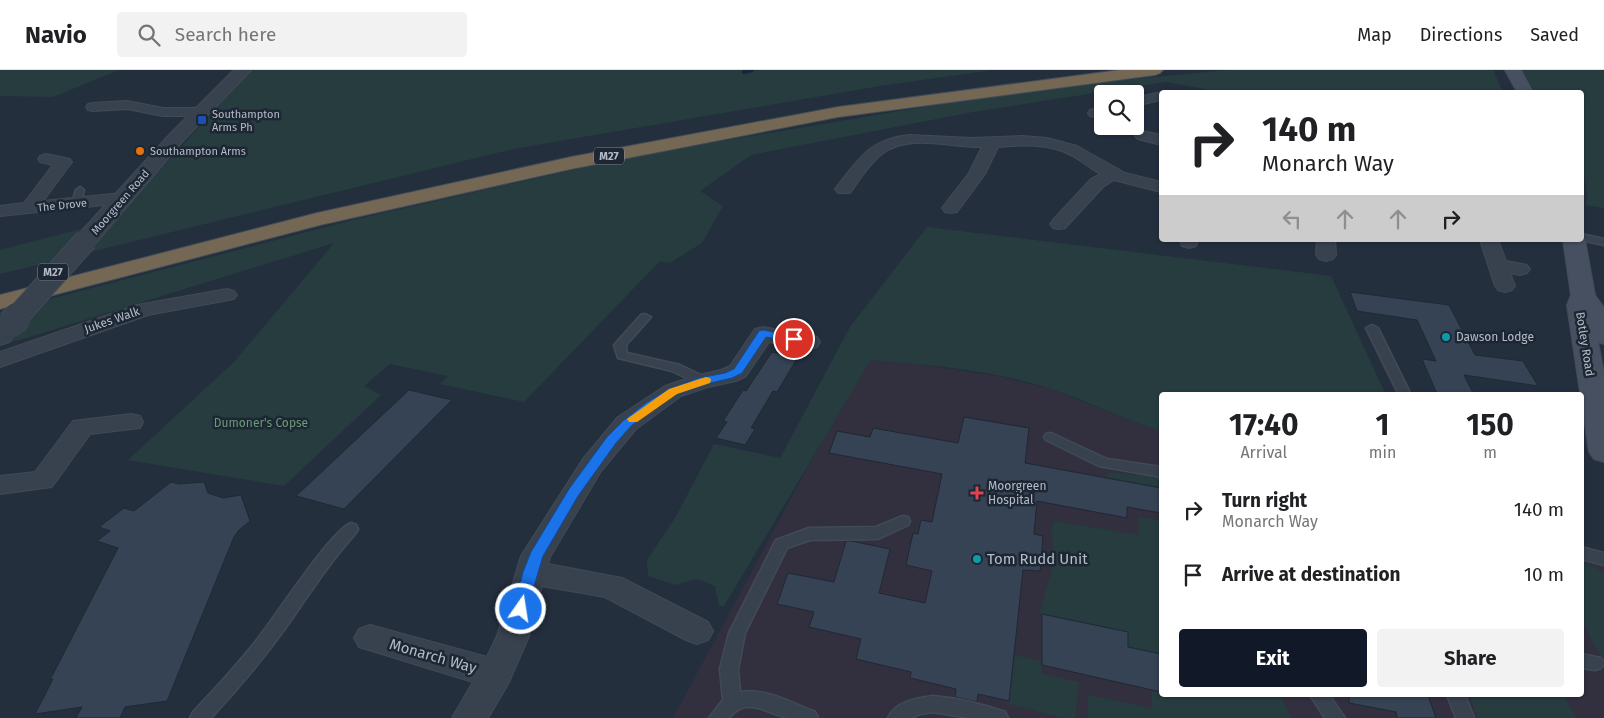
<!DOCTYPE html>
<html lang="en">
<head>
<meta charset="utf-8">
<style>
	:root { --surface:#fff; --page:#f2f2f2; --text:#202124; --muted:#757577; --line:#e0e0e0; --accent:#111827 }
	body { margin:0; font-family:"Fira Sans",sans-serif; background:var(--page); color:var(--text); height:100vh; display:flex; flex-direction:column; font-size:19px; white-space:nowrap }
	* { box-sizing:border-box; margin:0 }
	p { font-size:16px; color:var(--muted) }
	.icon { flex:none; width:28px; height:28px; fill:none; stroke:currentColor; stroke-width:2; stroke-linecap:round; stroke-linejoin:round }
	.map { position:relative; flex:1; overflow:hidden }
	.sheet { position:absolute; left:1159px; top:322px; width:425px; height:305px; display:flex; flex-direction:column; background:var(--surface); border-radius:5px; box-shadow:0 1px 4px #0004 }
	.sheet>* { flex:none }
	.top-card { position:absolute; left:1159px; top:20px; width:425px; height:152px; border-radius:5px; box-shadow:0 1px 4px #0004; background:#fff; color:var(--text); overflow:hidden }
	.controls { position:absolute; left:1094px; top:15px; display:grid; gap:10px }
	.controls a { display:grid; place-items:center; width:50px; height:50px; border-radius:5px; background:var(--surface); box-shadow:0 1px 4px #0004; font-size:25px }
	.pin { position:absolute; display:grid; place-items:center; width:42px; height:42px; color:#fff; margin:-21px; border:2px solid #fff; border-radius:50%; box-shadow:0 1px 5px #0007 }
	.me { position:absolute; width:55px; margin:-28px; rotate:13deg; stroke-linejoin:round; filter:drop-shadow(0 0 4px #0008) }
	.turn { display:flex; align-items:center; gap:18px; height:105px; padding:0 20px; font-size:22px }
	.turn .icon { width:65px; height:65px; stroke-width:2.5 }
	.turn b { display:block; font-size:35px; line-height:42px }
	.lanes { display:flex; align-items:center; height:48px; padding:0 20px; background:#0003; justify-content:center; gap:25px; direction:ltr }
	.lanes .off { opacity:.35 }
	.eta { display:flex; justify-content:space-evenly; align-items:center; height:85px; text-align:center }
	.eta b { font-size:30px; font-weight:700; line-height:35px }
	.cta { display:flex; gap:10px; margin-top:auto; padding:10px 20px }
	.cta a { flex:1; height:58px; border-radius:5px; background:var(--accent); color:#fff; font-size:20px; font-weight:700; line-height:58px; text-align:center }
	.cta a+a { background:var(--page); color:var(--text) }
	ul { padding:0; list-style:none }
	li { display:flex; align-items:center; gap:15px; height:65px; padding:0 20px }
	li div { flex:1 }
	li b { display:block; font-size:19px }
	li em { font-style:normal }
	header { display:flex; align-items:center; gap:30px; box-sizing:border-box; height:70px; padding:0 25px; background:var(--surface); border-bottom:1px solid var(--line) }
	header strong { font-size:24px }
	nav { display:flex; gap:28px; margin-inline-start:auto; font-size:18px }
	.search { width:350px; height:45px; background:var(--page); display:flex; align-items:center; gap:12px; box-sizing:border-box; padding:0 18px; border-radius:5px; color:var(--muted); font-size:19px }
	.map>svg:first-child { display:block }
</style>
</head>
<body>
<header>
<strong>Navio</strong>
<div class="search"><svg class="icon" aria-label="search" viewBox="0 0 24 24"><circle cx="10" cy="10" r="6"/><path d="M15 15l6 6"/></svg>Search here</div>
<nav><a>Map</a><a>Directions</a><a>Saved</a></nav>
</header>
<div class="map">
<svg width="1604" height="648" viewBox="0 0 1604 648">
	<rect width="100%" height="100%" fill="#242f3e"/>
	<path fill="#32303f" d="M867 287 997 306 1051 319 1139 354 1161 361V625H1581V484L1604 490V648H673Z"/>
	<path fill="#263c3f" d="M0 0H119L53 27 0 26Z
		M251 0H993L880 16 513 79 0 204V180L108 152 168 91Z
		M1228 0H1493L1503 22H1220L1166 12 973 42 751 85 700 121 723 136 702 173 670 193 660 191 524 332 440 314 448 306 390 294 364 316 381 325 284 416 128 390 234 292 334 173 0 276V242L353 150 638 85 959 31 1123 10Z
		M1522 0H1604V138L1586 135 1587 126 1581 85V22H1535Z
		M927 157 1331 206 1386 325H1161V361C1124 350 1088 331 1051 319 994 300 930 295 871 290L724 536H719L715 516 697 509 675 515 648 506 647 490 675 448 714 374 780 388 850 257Z
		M1110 402 1161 408V420V418L1105 407Z
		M1138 447 1161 451V584L1128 577 1127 562 1039 543 1051 504 1053 469 1051 460 1054 451 1139 465Z
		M1581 491 1604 502V593L1581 549Z
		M1014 585 1042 591 1041 604 1079 612 1075 648H1064L1009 634Z
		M1152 620 1161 622V625H1281L1291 648H1088V625L1152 638Z
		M1476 625H1564L1576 648H1477L1471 629Z"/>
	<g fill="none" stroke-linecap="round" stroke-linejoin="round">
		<path stroke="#17263c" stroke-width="4" d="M744 2 752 0"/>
	</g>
	<path fill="#364354" stroke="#1f2835" d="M1350 222 1449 235 1475 285 1523 291 1538 316 1464 305 1474 325 1437 324 1422 289 1436 291 1417 250 1357 241Z
		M772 282 798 287 777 322 773 321 751 358 755 359 745 375 716 368 727 352 723 351 743 320 746 321Z
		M409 320 452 330 344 439 296 426Z
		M964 347 1029 358 1025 393 1161 418V443L1127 437V448L1037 431 1034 464 1043 466 1040 501 1023 500 1009 631 978 624 977 632 955 627 956 619 910 608 911 602 856 589 861 569 809 557 814 542 777 534 788 503 834 512 846 471H851L890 479 879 523 925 533 932 501 906 495 913 463 918 464 921 450 932 452 942 404 829 383 837 361 870 367 873 358 958 373Z
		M171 412 179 414 204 412 208 423 223 428 241 425 250 451 239 460 234 467 167 631 125 637 120 648H76L82 637 35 644 53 609 50 610 118 478 97 471 110 461 99 457 124 438 134 441Z
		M1042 544 1128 562V577L1161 584V622L1042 595Z
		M1349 625H1428L1436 648H1397L1396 642 1349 633Z"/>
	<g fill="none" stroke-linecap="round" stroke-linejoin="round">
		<defs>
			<path id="service" d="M80 117 84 120 80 135H74L72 133 76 120Z
				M1581 164 1604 169V175L1581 170Z
				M645 244 651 247 626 275 627 283 680 295 707 308 709 311 707 314H699L672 301 618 288 614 275 641 245Z
				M1372 255 1378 258 1411 325H1399L1366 258Z
				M1051 363 1107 389 1161 397V407L1099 396 1046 370 1044 367 1046 364Z
				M903 446 908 447 910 451 908 455 878 469 810 470 787 478 745 563 738 599 740 622C766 618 792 633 815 642L818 648C809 648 799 648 790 648 769 646 748 624 729 648H709L723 630 720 599 729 563 776 470 809 458 876 457Z
				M351 453 356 455 358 459 356 463C330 492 309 524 287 556 264 588 238 619 211 648H190L193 642C215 619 236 596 256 571 273 550 331 460 351 453Z
				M1581 477 1604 483V495L1581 489Z
				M1581 584 1601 588 1604 593 1601 598 1595 600 1581 598Z
				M1310 625H1329L1345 648H1325Z
				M1447 625H1465L1474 648H1456Z
				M933 626C957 628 982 634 1005 642L1008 648H969L933 642 920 644 911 648H888C895 632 917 628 933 626Z"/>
			<path id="minor" d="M1161 22H1164H1161V30L1135 36V28Z
				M127 31 163 38H200L205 39 207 42 205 45 200 46H163L127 39 93 41 88 40 86 37 88 34 93 33Z
				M1102 37V45L1095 47 1090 46 1088 43 1090 40Z
				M1143 61 1161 65V75L1138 69 1135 66 1138 63Z
				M909 65 972 68 1022 66 1047 68 1077 76 1125 103 1161 112V122L1114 110 1103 117 1065 158 1059 159 1053 158 1050 154 1053 150 1091 109 1100 104C1090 98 1081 90 1071 85 1049 73 1022 75 998 77L985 104 957 142 951 143 945 142 942 138 969 103 982 77C951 78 908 63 882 84 869 94 860 109 850 123H838L835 119 838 115C860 87 871 69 909 65Z
				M46 84 70 89 72 92 43 131 123 123 129 124 132 128 129 132 123 133 0 146V136L24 133 53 95 40 92 38 89 40 86Z
				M1180 170H1198L1196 176 1189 178 1182 176Z
				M1317 170H1335L1336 185 1333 189 1326 191 1319 189 1316 185Z
				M1480 170H1498L1506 191 1527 195 1530 199 1527 203 1520 205 1510 203 1515 216 1512 220 1505 222 1498 220 1495 216Z
				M227 219 234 221 237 225 234 229 148 245 0 297V282L137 235Z
				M763 257 817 267 820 272 817 277 809 279 769 272 746 306 736 311 708 317 681 326 636 359 601 401 550 487 548 494 622 508 708 552 713 561 708 570 697 574 686 570 605 527 542 516 529 566 508 614 488 648H452L473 612 359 577 354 568 359 559 370 555 487 587 497 566 521 486 583 389 618 347 665 316 695 306 721 300 730 296 755 259Z
				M131 344 140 346 143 352 140 358 90 364 52 417 0 424V406L35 402 73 351Z"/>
			<path id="tertiary" d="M234 0H251L182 72 94 175 86 177 78 175 75 170 78 165 170 64Z
				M12 246 21 248 24 253 9 272 0 275V251L3 248Z"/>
			<path id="secondary" d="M1505 0H1521L1533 22H1517Z
				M1581 165 1585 170 1595 225 1604 238V274L1598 272 1604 303V392L1594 389 1589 382 1567 235 1571 225 1563 170H1581Z"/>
			<path id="motorway" d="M1120 0H1163L1160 3 1155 5 838 47 571 99 320 155 0 239V225L317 143 571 87 838 37Z"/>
		</defs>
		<use href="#service" stroke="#414a57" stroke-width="3"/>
		<use href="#minor" stroke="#414a57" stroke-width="2"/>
		<use href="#tertiary" stroke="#414a57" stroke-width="2"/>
		<use href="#secondary" stroke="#414a57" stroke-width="2"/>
		<use href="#motorway" stroke="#434c59" stroke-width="2"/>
		<use href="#service" fill="#38414e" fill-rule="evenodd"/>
		<use href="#minor" fill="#38414e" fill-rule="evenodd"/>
		<use href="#tertiary" fill="#38414e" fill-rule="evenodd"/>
		<use href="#secondary" fill="#465061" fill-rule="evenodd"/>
		<use href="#motorway" fill="#746855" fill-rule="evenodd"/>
		<defs>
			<path id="tertiary-bridge-far1" d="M16 248 86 170"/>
			<path id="tertiary-bridge" d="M12 253 17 247"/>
		</defs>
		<use href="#tertiary-bridge-far1" stroke="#414a57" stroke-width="24" stroke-linecap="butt"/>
		<use href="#tertiary-bridge" stroke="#414a57" stroke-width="30" stroke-linecap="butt"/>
		<use href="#tertiary-bridge-far1" stroke="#38414e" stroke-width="22"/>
		<use href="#tertiary-bridge" stroke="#38414e" stroke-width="28"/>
	</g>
	<path fill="#1a73e8" stroke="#114b97" d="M763 260 794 266 799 269 794 272 766 267 742 303 732 308 706 314 677 324 654 338 631 356 616 373 578 426 543 486 526 543 521 545 516 543 514 539 523 502 531 482 569 419 607 367 623 351 646 333 669 319 699 308 725 303 734 299 759 261Z"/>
	<path fill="#f59e0b" d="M706 307 710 308 711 310 710 313 677 324 637 352H629L627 349 669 319Z"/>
	<rect fill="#1a4fb4" stroke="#1d2633" stroke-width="2" x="197" y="45" width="10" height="10" rx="2.5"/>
	<circle fill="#e8710a" stroke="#1d2633" stroke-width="2" cx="140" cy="81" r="5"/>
	<g fill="#0f9aa8" stroke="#1d2633" stroke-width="2">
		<circle cx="1446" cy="267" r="5"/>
		<circle cx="977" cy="489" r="5"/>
	</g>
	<path fill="#e0444e" stroke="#1d2633" stroke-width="2" d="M974.5 415.5h5v5h5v5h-5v5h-5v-5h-5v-5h5z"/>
	<g text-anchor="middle" stroke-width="5" stroke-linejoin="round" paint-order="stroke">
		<g font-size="11" fill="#b4bcc9" stroke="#1d2633" text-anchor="start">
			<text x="212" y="48">Southampton<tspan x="212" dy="13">Arms Ph</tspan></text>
			<text x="150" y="85">Southampton Arms</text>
		</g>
		<g fill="#1d2633" stroke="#878f9c" stroke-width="1">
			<rect x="594" y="77.5" width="30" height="17" rx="4"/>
			<rect x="38" y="193.5" width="30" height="17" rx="4"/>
		</g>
		<g font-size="11" font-weight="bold" fill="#b4bcc9">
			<text x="609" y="90">M27</text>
			<text x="53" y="206">M27</text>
		</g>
		<g font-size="11" fill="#b4bcc9" stroke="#1d2633">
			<text transform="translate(120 132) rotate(-49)" y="4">Moorgreen Road</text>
			<text transform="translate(62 135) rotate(-6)" y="4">The Drove</text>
		</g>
		<g font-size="12" fill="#b4bcc9" stroke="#1d2633">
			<text transform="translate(112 250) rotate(-19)" y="4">Jukes Walk</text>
			<text transform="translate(1585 274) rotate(81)" y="4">Botley Road</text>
		</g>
		<g font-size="12" fill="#b4bcc9" stroke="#1d2633" text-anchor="start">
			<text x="1456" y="271">Dawson Lodge</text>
			<text x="988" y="420">Moorgreen<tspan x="988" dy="14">Hospital</tspan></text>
		</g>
		<g font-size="12" fill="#6b9a76" stroke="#1d2633">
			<text x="261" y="357">Dumoner's Copse</text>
		</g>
		<g font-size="15" fill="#b4bcc9" stroke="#1d2633" text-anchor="start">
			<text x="987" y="494">Tom Rudd Unit</text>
		</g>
		<g font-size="15" fill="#b4bcc9" stroke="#1d2633">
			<text transform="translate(433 586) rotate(16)" y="5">Monarch Way</text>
		</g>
	</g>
</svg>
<div class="controls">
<a><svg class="icon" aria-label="search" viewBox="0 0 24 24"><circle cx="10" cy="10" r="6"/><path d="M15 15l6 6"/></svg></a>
</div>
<div class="pin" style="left:794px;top:269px;background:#d93025"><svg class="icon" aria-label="arrive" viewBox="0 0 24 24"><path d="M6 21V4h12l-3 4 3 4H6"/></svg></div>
<svg class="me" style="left:521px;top:539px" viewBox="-20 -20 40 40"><circle r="17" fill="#1a73e8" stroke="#fff" stroke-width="3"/><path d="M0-11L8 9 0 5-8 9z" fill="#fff"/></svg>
<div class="top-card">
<div class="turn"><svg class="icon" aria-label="right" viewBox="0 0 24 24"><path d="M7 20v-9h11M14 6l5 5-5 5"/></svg><div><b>140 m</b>Monarch Way</div></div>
<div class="lanes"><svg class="icon off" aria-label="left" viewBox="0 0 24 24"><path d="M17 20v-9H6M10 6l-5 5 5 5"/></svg><svg class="icon off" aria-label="ahead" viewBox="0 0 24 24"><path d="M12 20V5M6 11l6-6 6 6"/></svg><svg class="icon off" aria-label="ahead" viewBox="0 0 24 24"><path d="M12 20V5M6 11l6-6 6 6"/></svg><svg class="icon" aria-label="right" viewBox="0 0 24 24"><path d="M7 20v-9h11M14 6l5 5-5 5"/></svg></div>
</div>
<section class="sheet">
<div class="eta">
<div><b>17:40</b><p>Arrival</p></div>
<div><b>1</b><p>min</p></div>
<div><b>150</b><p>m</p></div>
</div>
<ul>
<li><svg class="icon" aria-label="right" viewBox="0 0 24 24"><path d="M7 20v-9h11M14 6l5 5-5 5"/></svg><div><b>Turn right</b><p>Monarch Way</p></div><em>140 m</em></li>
<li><svg class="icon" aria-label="arrive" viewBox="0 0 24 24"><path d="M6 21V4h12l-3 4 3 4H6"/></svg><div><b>Arrive at destination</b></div><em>10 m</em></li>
</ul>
<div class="cta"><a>Exit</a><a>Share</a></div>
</section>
</div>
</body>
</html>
